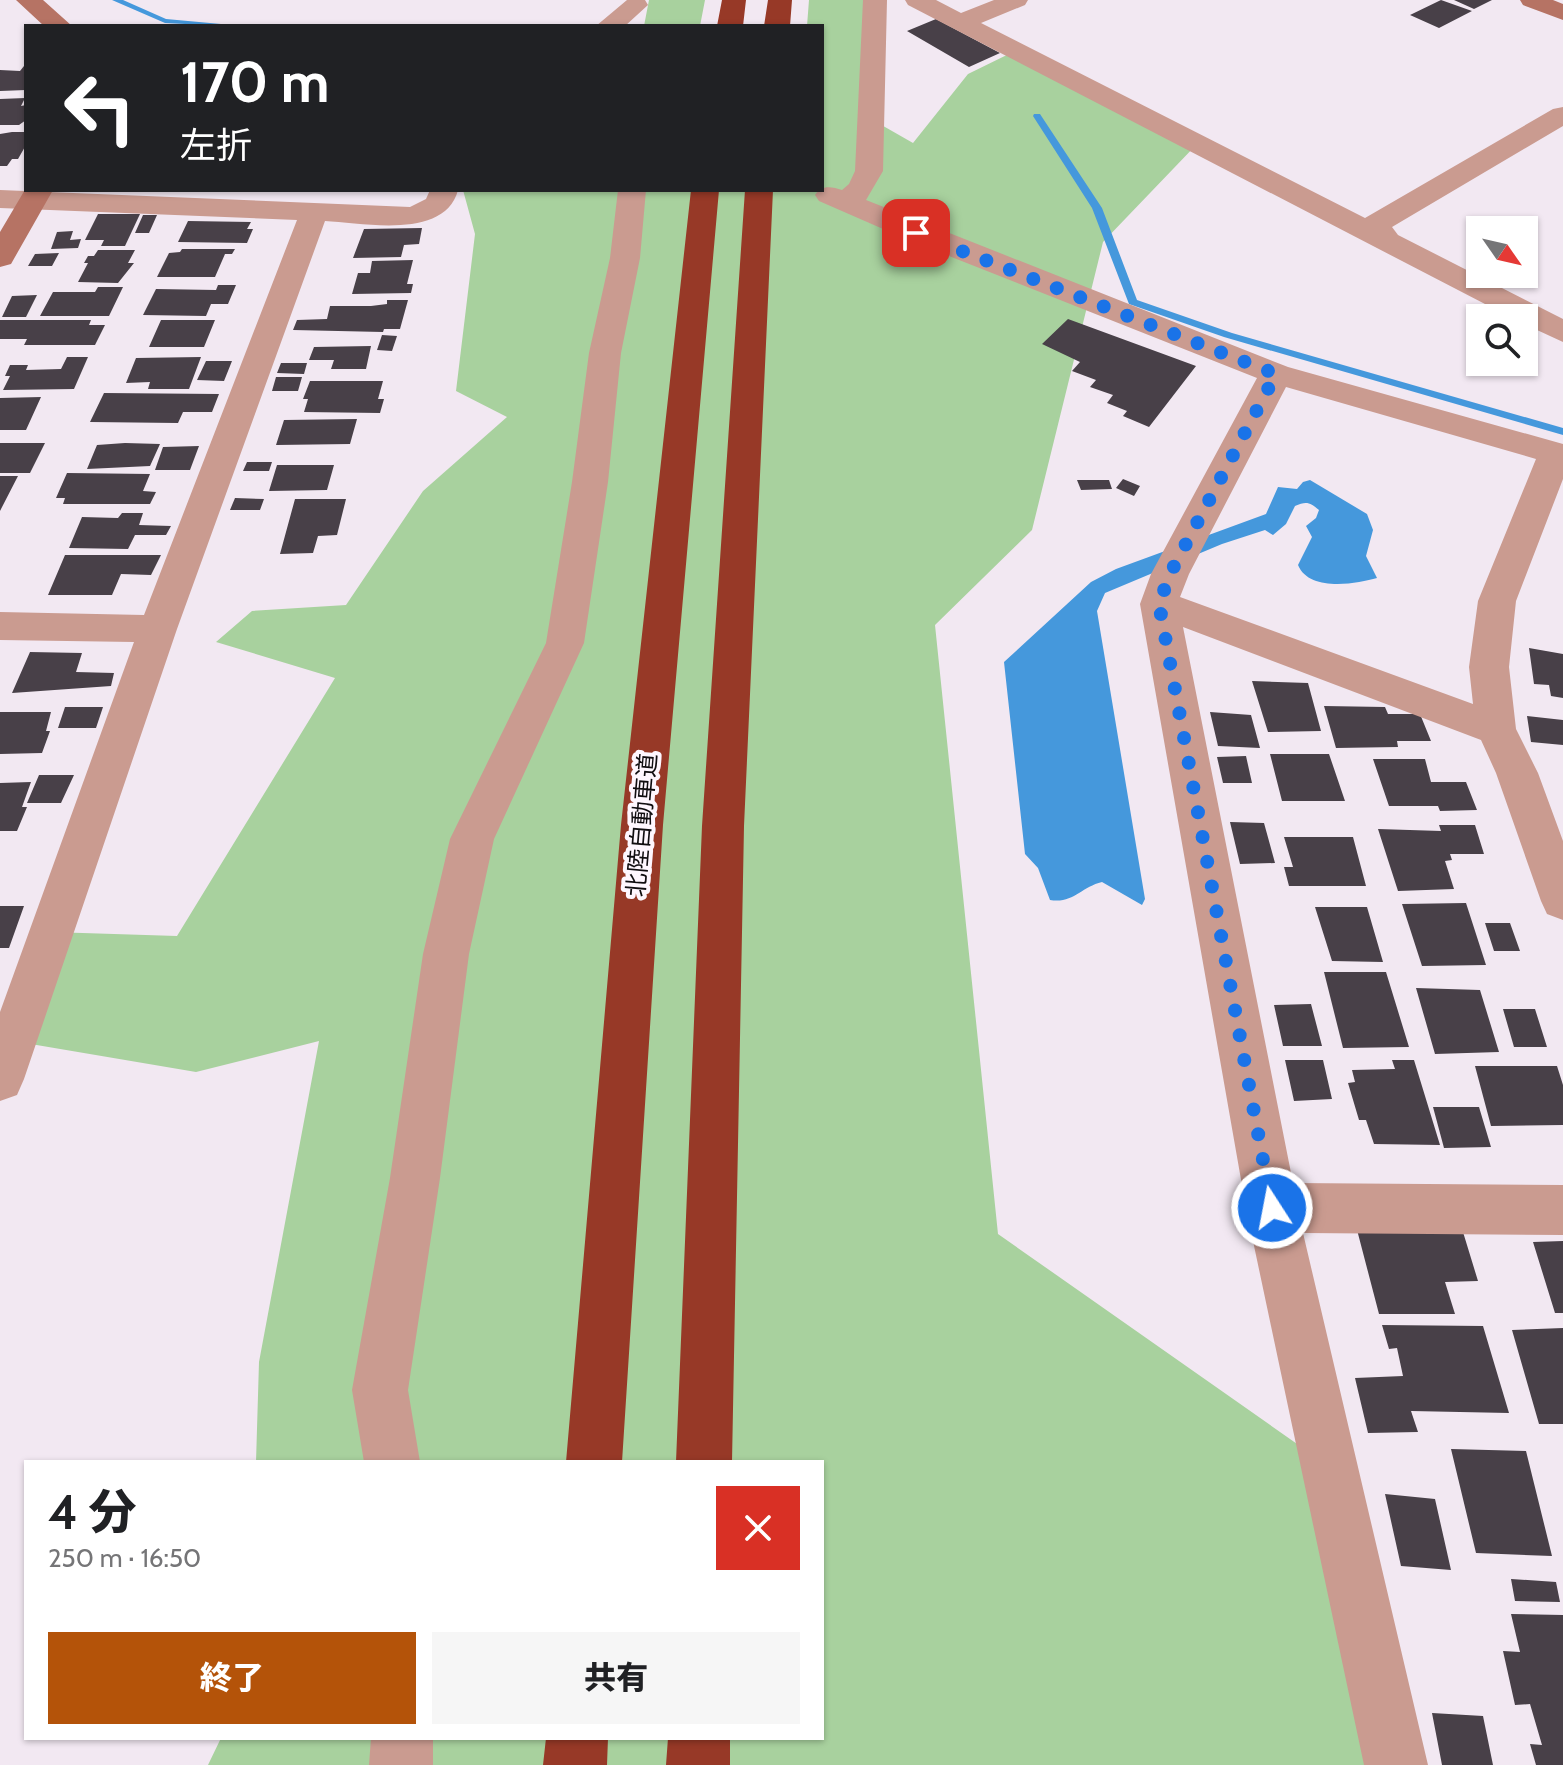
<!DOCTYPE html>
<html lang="ja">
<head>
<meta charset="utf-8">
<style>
	:root { --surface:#fff; --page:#f6f6f6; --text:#202124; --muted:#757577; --accent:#b45309 }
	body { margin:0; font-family:Cabin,"Noto Sans JP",sans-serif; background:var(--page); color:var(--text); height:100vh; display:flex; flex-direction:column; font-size:30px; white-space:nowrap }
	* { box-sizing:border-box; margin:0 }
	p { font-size:26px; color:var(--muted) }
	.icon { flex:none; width:44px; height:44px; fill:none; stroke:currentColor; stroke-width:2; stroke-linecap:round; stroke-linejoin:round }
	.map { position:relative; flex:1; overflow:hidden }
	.sheet { position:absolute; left:24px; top:1460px; width:800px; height:280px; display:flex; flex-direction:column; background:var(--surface); border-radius:0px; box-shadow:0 2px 6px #0004 }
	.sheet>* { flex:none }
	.top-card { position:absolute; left:24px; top:24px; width:800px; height:168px; border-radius:0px; box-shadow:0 2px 6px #0004; background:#202124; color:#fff; overflow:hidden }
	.needle { width:52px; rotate:124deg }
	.buttons { position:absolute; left:1466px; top:216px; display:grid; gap:16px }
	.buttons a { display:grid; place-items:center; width:72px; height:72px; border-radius:0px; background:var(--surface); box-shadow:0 2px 6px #0004; font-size:40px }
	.pin { position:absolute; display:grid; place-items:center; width:68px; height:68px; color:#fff; margin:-34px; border-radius:16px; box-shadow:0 4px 12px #0006 }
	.me { position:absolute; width:88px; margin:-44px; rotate:349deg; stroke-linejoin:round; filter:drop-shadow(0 0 6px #0008) }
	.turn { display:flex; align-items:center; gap:28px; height:168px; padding:0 24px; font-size:36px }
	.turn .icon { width:104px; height:104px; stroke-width:2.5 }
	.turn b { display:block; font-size:56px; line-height:68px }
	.round { display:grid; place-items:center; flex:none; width:84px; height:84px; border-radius:0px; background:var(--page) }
	.headline { display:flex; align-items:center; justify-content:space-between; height:136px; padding:0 24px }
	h1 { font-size:48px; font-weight:800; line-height:60px }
	.action { display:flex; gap:16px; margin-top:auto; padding:16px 24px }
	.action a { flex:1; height:92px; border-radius:0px; background:var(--accent); color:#fff; font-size:32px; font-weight:800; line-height:92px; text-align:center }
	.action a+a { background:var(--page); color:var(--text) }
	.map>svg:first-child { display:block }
</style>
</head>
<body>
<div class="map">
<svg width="1563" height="1765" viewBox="0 0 1563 1765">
	<rect width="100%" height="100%" fill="#f2e8f2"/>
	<path fill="#a8d19e" d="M649 0H705L700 26H644Z
		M809 0H873L871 119 913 143 968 74 1017 50 1197 144 1103 242 1032 530 935 625 998 1234 1330 1467 1396 1765H208L221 1738H822V1462H256L259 1362 319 1041 196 1072 13 1041 51 932 177 936 335 678 216 642 252 611 346 605 423 491 507 417 456 391 475 234 463 190H822V26H807Z"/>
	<path fill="#4598dc" d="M1310 480 1367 514 1373 530 1366 556 1377 578C1356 584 1309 592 1298 565L1312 537 1306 526 1316 518 1319 510C1310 502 1306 501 1295 506L1286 524 1273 535 1265 530 1222 544 1105 593 1097 611 1145 899 1142 905 1102 882C1081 887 1073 904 1050 900L1038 868 1025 854 1004 662 1091 582 1116 569 1266 514 1278 487 1297 489 1303 482Z"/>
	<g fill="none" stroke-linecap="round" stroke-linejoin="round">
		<path fill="#4598dc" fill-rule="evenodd" d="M112 0H123L166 19 221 24 225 26 165 23Z
			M1034 114H1040L1102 208 1137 300 1232 333 1563 428V435L1224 337 1129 304 1092 208 1033 116Z"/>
	</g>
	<path fill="#484048" d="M1441 0 1472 11 1439 28 1410 15Z
		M1454 0H1492L1474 9Z
		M936 19 1000 53 969 67 907 31Z
		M24 66 26 90 0 91V70L20 71Z
		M25 98 21 106 26 105V120L19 125H0V99Z
		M12 132H26V145L18 159H12L7 166H0V134Z
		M98 214H140L125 246H101L104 240H85Z
		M143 215H157L149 233H135Z
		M188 221 251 222 247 229H253L247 243 178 242Z
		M422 228 419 244 404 245 401 257 353 258 364 229Z
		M73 231 70 240 81 239 78 248 51 249 57 232Z
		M182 249H235L232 254H225L215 277H157L169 253 180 252Z
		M98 250H135L128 263H134L118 283 78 282 88 263H84L88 256H94Z
		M59 253 52 266H28L35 254Z
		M413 260 407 284H413L411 293 352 294 358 273H370L372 261Z
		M218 285H236L228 304H211L206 316 143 315 156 289 216 290Z
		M98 287H123L109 316H40L53 292H95Z
		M37 295 26 317H2L12 296Z
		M387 300H408L400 329H384L383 332 293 330 297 320 327 319 330 306H371L387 304Z
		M1068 319 1196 366 1149 427 1123 416 1127 411 1107 403 1113 395 1090 387 1096 380 1072 371 1080 362 1042 344Z
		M0 320H91L89 325H105L95 345H24L27 339H0Z
		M161 320H215L204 347H149Z
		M382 335 397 336 392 351 377 350Z
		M371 346 366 369H331L334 360H309L314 347Z
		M67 357H88L74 389 3 390 10 376H5L10 365H28L26 370 61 369Z
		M201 357 189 389H148L150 382 126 383 136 358Z
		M206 361H232L224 381 197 380Z
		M281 363H307L304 374 277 373Z
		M276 377H302L298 391H272Z
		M310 381H383L378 399H384L380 413 304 412 308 399H303Z
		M104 393 219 394 212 412H183L178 423 90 422Z
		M41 397 26 430H0V398Z
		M357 419 350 444 276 445 284 420Z
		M0 443H45L30 473H0Z
		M125 443 160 444 150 466 87 469 97 445Z
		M199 446 190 470H155L163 447Z
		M247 462H272L269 471H243Z
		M277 465H334L327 490 269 491Z
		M67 473 150 474 143 491 156 492 150 504H63L65 498H56Z
		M0 476H18L0 511Z
		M1123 479 1140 486 1134 496 1116 488Z
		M1077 480H1109L1112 489 1081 490Z
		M235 498 264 499 260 510H230Z
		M295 499H346L337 535 318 536 313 553 280 554Z
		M122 513H143L139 525 171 526 166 535H135L128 549 69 548 82 517 118 518Z
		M65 555H161L151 575 121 574 112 595H48Z
		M1529 648 1563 654V698L1551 696 1549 685 1534 684Z
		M30 652 82 653 76 672 114 673 111 686 12 693Z
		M1252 681 1308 683 1321 731 1268 732Z
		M1324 706 1385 707 1388 714H1420L1431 741H1397L1398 747 1336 748Z
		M65 707H103L96 728H58Z
		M0 712H51L46 731H50L42 753 0 754Z
		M1210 712 1251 715 1260 748 1218 746Z
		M1527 716 1563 720V745L1531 742Z
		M1270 754H1329L1345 801H1282Z
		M1246 756 1252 783H1223L1217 757Z
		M1373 759H1425L1431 782H1466L1477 810 1440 811 1438 806H1389Z
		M39 775H74L61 803H27Z
		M31 782 22 807H27L17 831H0V783Z
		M1230 822 1264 823 1275 863 1240 864Z
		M1439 825H1475L1484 854H1450L1452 860 1445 861 1454 889 1398 891 1378 829 1441 831Z
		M1284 837H1353L1366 886H1289L1284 867H1293Z
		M1466 903 1486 965 1422 966 1402 904Z
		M0 906H24L9 948H0Z
		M1315 907H1367L1383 962 1332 961Z
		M1485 923H1510L1520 951H1494Z
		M1324 972H1386L1409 1047 1343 1048Z
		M1416 988 1480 990 1499 1052 1435 1054Z
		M1311 1004 1322 1046H1283L1274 1005Z
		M1503 1009H1535L1547 1047H1514Z
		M1285 1060H1323L1332 1099 1294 1101Z
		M1392 1060H1414L1440 1145 1374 1144 1366 1120H1359L1348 1083 1355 1082 1352 1070 1395 1069Z
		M1475 1066H1557L1563 1085V1125L1491 1126Z
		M1433 1107H1479L1491 1147 1444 1148Z
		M1356 1226 1463 1232 1478 1281 1445 1282 1455 1314H1379Z
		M1563 1241V1313H1555L1533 1242Z
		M1382 1325 1483 1326 1509 1413 1411 1411 1418 1432 1368 1433 1355 1378 1403 1376 1397 1348 1389 1349Z
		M1563 1328V1424H1539L1512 1330Z
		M1451 1449 1526 1451 1552 1556 1476 1553Z
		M1385 1494 1435 1499 1451 1570 1401 1566Z
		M1511 1579 1556 1582 1560 1602 1515 1601Z
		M1511 1614 1563 1615V1765H1536L1530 1744 1542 1745 1530 1704 1515 1705 1503 1651 1520 1652Z
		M1432 1713 1483 1716 1493 1765H1442Z"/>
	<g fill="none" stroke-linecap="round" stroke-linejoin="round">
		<path fill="#ca9b90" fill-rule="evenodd" d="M627 0H645L648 5 625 26H596Z
			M863 0H887L883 171 866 200 1288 367 1563 444V479L1516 601 1509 667 1516 729 1538 773 1563 841V920L1547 914 1541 901 1496 773 1481 740 1183 627 1293 1183 1563 1185V1235L1303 1233 1428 1765H1364L1246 1208 1140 604 1151 574 1257 378 906 239 819 201 815 195C821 185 831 186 842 190L849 184 855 171ZM1286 387 1536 459 1478 601 1469 667 1473 704 1180 597 1189 574Z
			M905 0H936L961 13 994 0H1028L1025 5 981 23 1365 218 1553 109 1563 107V126L1392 227 1398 235 1563 319V342L1524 324V318H1512L908 5Z
			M0 190 410 207 426 199 430 190H458C445 240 364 223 325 221L177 629 24 1079 17 1095 0 1101V1012L134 642 0 640V612L144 615 297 220 0 208Z
			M618 190H646L640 258 621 353 608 482 584 643 494 839 469 954 440 1178 408 1390 420 1462H364L352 1390 390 1178 423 954 450 839 546 643 572 482 589 353 610 258Z
			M371 1738H433V1765H369Z"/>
		<path fill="#b67364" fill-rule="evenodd" d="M16 0H43L72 26H44Z
			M1520 0H1553L1563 4V20L1523 5Z
			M26 188 53 190 11 264 0 267V232Z"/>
		<path fill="#973927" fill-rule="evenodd" d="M722 0H746L743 26H717Z
			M768 0H792L790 26H764Z
			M691 190H719L663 825 622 1462H566L621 825Z
			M745 190H773L744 826 732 1462H676L702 826Z
			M546 1738H608L607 1765H543Z
			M668 1738H730V1765H666Z"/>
	</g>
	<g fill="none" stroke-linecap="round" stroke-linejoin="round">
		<path stroke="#1a73e8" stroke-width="14" stroke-dasharray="0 25.2" d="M916 233 1276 374 1170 574 1159 604 1272 1208"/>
	</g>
	<g text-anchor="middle" stroke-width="8" stroke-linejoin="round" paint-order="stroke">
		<g font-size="24" fill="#100d10" stroke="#fef6fe">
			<text transform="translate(642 825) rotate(-85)" y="8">北陸自動車道</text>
		</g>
	</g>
</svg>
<div class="buttons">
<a><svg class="needle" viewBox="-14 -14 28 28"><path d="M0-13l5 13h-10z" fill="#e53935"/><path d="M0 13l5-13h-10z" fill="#757577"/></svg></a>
<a><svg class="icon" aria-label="search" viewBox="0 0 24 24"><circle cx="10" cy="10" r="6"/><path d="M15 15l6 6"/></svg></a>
</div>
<div class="pin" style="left:916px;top:233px;background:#d93025"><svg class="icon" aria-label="arrive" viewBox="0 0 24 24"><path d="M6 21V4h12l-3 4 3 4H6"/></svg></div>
<svg class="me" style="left:1272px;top:1208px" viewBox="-20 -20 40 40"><circle r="17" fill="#1a73e8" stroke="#fff" stroke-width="3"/><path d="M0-11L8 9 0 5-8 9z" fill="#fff"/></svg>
<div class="top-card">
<div class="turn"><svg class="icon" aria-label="left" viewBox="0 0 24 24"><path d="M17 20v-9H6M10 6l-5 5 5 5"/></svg><div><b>170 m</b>左折</div></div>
</div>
<section class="sheet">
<div class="headline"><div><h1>4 分</h1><p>250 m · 16:50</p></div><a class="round" style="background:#d93025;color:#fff"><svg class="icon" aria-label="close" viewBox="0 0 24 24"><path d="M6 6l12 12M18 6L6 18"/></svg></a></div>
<div class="action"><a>終了</a><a>共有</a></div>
</section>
</div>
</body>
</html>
